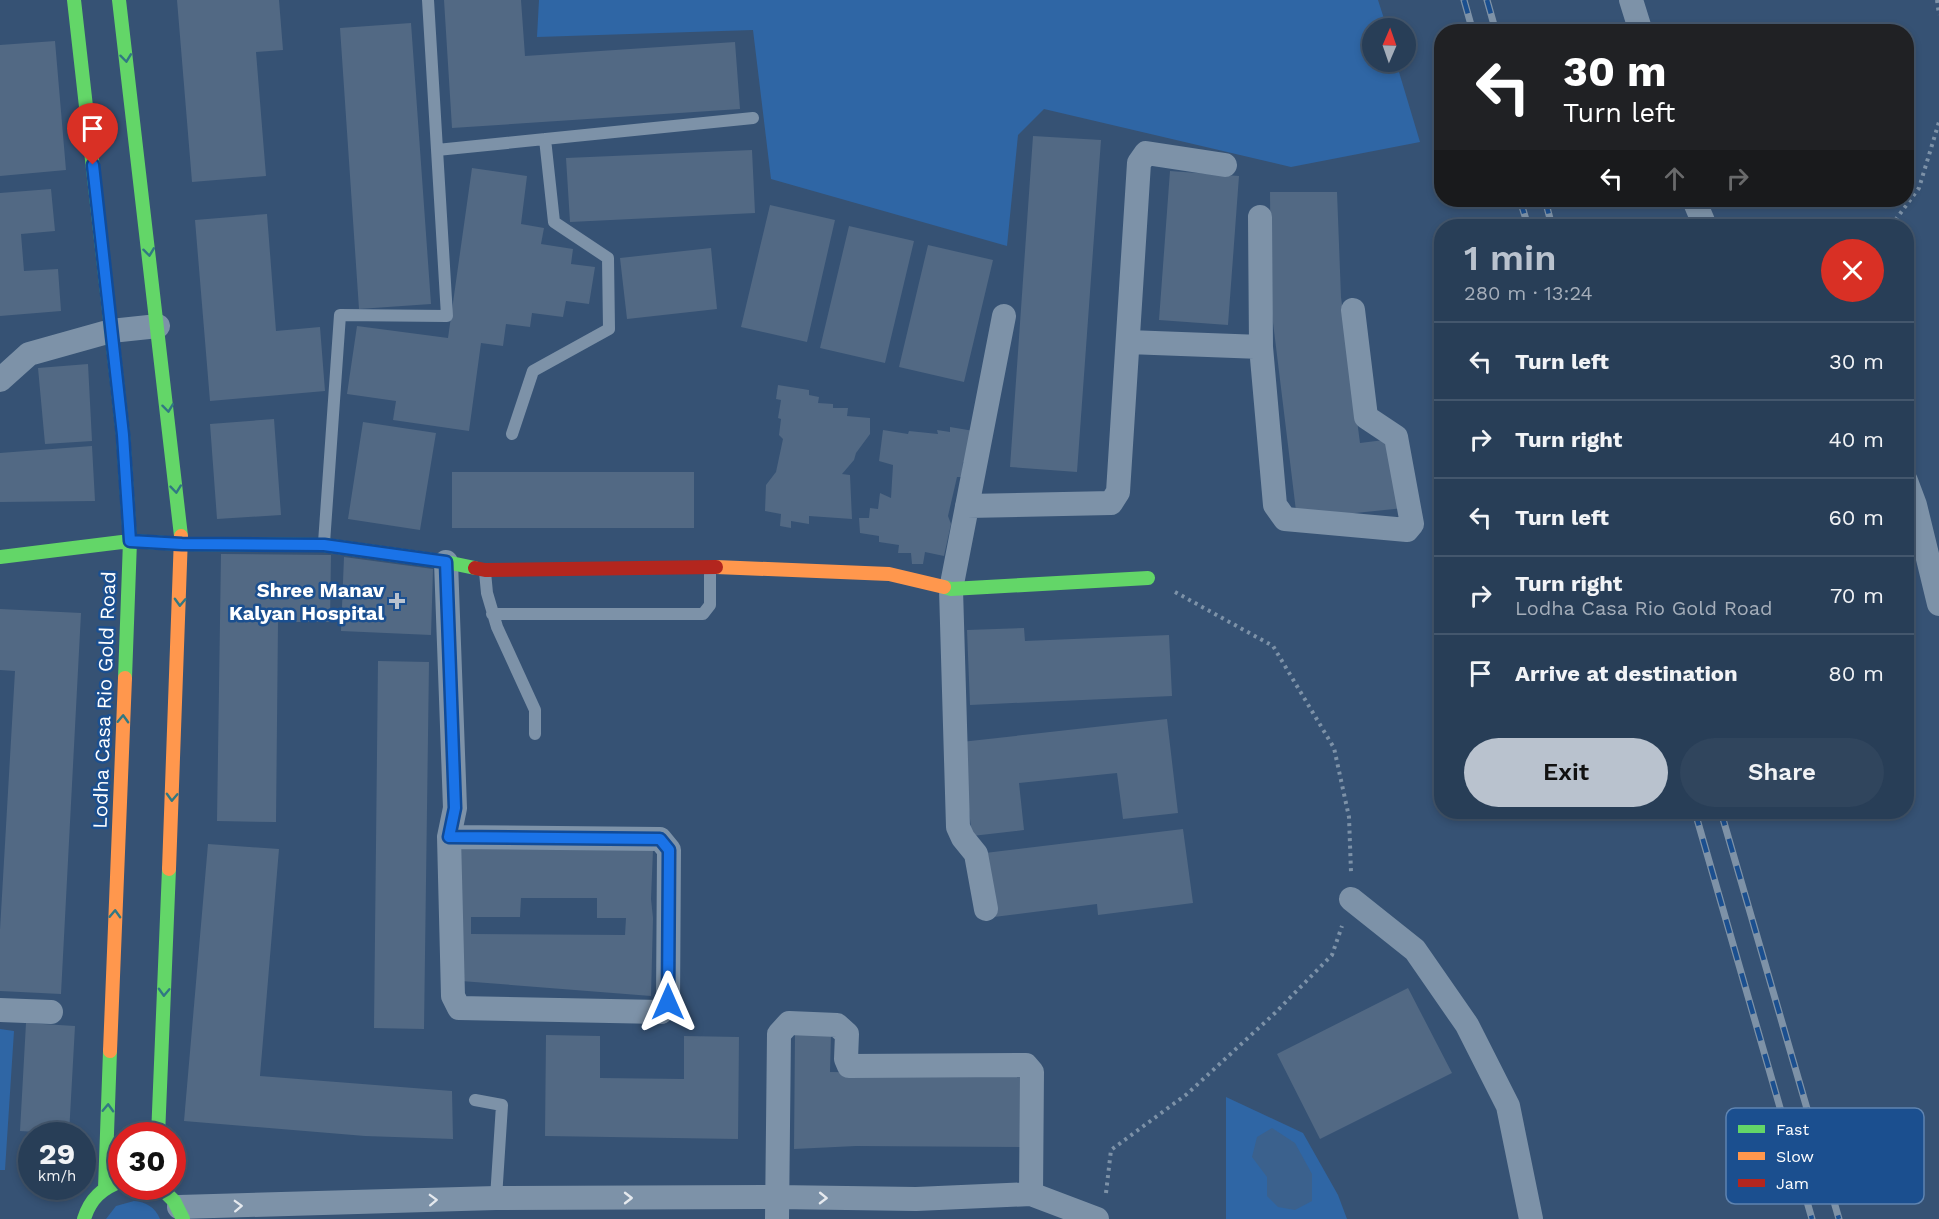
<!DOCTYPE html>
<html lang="en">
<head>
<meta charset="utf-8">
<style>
	:root { --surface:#283e57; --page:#30455d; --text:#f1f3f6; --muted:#a5aeba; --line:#44576d; --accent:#b9c2ce }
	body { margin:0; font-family:"Work Sans",sans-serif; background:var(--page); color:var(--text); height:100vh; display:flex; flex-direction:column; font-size:22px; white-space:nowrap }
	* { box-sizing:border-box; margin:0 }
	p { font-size:20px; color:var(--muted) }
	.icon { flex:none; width:33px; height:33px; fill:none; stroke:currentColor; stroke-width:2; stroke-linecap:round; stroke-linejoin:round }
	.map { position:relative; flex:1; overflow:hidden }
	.panel { position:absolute; left:1434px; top:219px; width:480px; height:600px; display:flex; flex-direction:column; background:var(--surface); border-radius:24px; box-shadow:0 3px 9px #0003,0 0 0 2px var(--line) }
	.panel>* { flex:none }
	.guide { position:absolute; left:1434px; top:24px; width:480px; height:183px; border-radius:24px; box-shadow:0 3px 9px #0003,0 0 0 2px var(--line); background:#202124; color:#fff; overflow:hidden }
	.needle { width:39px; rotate:2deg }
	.buttons { position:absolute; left:1362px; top:18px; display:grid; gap:12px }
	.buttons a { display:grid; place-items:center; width:54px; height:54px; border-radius:50%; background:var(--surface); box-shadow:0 3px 9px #0003,0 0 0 2px var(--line); font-size:30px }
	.speed { position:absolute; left:18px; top:1122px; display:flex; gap:12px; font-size:30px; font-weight:700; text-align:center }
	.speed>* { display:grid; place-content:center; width:78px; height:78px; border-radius:50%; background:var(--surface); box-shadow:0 3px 9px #0003,0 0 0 2px var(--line); line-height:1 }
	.speed small { font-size:15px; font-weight:400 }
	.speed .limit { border:9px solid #d22; background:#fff; color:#111 }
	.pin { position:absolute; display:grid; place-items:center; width:51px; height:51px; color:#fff; margin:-62px -26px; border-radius:50% 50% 50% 0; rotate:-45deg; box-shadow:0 0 6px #0007 }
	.pin .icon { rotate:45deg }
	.me { position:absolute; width:66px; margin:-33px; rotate:0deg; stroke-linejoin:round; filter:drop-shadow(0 0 4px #0008) }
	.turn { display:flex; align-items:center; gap:21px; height:126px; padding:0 30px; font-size:27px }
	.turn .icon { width:78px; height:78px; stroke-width:2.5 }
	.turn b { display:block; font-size:42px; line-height:51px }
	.lanes { display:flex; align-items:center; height:57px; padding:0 30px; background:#0003; justify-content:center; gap:30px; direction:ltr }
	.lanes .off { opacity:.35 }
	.round { display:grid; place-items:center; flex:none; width:63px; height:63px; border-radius:32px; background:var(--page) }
	.head { display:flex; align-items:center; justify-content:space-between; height:102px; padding:0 30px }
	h1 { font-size:36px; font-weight:600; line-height:45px; color:var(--accent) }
	.cta { display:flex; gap:12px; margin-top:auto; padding:12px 30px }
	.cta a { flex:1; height:69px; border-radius:36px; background:var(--accent); color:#111; font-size:24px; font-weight:600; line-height:69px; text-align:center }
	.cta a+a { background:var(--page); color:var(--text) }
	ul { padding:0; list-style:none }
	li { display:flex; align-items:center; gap:18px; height:78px; padding:0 30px; border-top:2px solid var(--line) }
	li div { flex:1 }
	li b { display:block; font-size:22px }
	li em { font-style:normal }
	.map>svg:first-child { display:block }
</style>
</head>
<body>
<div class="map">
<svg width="1939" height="1219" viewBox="0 0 1939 1219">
	<rect width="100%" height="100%" fill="#365274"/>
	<path fill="#2f66a5" d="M539 0H1378L1387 28H1372V62H1396L1420 142 1291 167 1044 109 1018 135 1007 246 771 179 753 30 537 37Z
		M0 1029 14 1031 5 1170H0Z
		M1226 1097 1303 1133 1338 1195 1347 1219H1226Z
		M134 1201C146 1202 155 1207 160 1219H106L116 1206Z"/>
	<path fill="#3b618d" d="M1272 1128 1295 1143 1312 1174V1201L1295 1210 1278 1207 1267 1196V1177L1252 1157 1257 1137Z"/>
	<path fill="#526984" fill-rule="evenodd" d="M177 0H279L283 50 256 52 266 176 192 182Z
		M444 0H521L525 56 735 42 740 109 452 128Z
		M411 23 431 304 359 309 340 28Z
		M55 41 66 170 0 176V45Z
		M1033 136 1101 140 1077 472 1010 467Z
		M752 150 755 213 570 222 566 158Z
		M472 168 527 176 521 224 544 228 541 244 573 249 571 264 595 267 589 304 566 301 563 317 532 313 530 327 506 324 503 346 481 343 469 431 393 420 396 401 347 394 357 326 448 338Z
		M1170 171 1239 176 1228 325 1159 320Z
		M51 189 55 231 21 234 24 271 58 269 61 311 0 316V193Z
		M1270 192H1337L1341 297 1360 443 1392 439 1404 508 1297 519 1271 306Z
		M770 205 835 220 807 342 741 327Z
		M267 214 276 331 320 327 325 391 210 401 195 220Z
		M849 226 914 241 885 363 820 348Z
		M928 245 993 260 964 382 899 367Z
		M711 248 717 309 627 319 620 258Z
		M88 364 92 441 45 444 38 368Z
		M778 385 809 390V395L819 397 818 403 833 404V408H848L847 416 870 418V434L856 453 854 460 842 474 850 475 852 519 809 516V524L791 521V528L780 526 781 514 765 511 766 485 776 472 783 439 779 435 781 419 778 418 781 400 776 399Z
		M274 419 281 515 217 519 210 424Z
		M363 422 436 433 420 530 348 519Z
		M950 427 980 432 968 463 963 462 962 477H957L948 516 951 524 944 556 925 552 923 564H912L911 553H898L899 545 879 542V536L860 533 859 518H869L870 508 878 509 880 493 891 498 893 465 879 461 883 430 908 434 909 431 938 434 937 430 950 432Z
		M92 446 95 501 0 502V453Z
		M452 472H694V528H452Z
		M221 554 331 555 330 622H278L276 822 217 821Z
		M344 557 433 569 431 635 341 631Z
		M0 609 81 613 61 994 0 991V930L15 671 0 670Z
		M1024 628 1025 641 1169 635 1172 696 970 705 967 630Z
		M378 661 429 662 424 1029 374 1028Z
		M1167 719 1178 813 1123 819 1117 773 1019 783 1024 830 972 836 961 742Z
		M1183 829 1193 903 1098 915 1097 904 994 917 985 853Z
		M208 844 279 849 260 1076 452 1091 453 1139 365 1136 184 1121Z
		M461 846 653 850 651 899 653 918 651 996 461 981 459 917ZM521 898H597V918H626L625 935 471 934V917H520Z
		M1408 988 1452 1073 1320 1139 1277 1054Z
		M26 1023 75 1026 69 1134 20 1131Z
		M795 1033H831L830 1072 1020 1074V1147L856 1146 794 1149Z
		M546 1035 600 1036V1078L684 1079V1036L739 1037 738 1139 545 1136Z"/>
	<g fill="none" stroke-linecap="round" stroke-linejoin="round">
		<path stroke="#7d92a8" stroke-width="4" stroke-dasharray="3 4.5" stroke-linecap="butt" d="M1937 0 1939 15
			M1891 226 1919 188 1939 122
			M1175 592 1273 646 1334 748 1349 817 1351 872
			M1106 1193 1111 1150 1187 1094 1275 1013 1332 955 1342 926"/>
		<path stroke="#7d92a8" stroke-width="12" d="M437 150 753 118
			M512 434 533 371 609 329 608 258 554 222 545 139
			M324 543 340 315 447 316 428 0
			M485 572 487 593 497 627 535 710V734
			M492 614H703L710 605V568
			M475 1100 502 1105 496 1198"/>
		<path stroke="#7d92a8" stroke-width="24" d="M1631 0 1641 32
			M1694 200 1705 226
			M1260 217 1261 347
			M1128 342 1261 347 1275 505 1285 519 1407 530 1412 524 1396 437 1366 417 1353 310
			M0 380 29 354 111 331 158 326
			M1906 481 1915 505 1939 604
			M967 506 1111 503 1118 492 1139 163 1146 153 1225 165
			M446 562 455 808 449 837 453 996 459 1008 661 1012 668 1002 669 850 660 839 449 837
			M1351 899 1415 950 1467 1025 1508 1106 1531 1219
			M986 909 976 854 963 838 958 827 951 589 1004 316
			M0 1010 51 1012
			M179 1207 496 1198 777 1197 916 1199 1031 1194 1097 1219
			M777 1219 779 1034 789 1023 837 1025 847 1034 846 1059 849 1066 1026 1065 1032 1072 1031 1194"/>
		<path stroke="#63d668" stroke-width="14" d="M74 0 123 435 130 541 125 678
			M119 0 181 536
			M0 557 130 541 182 544 324 545 446 562 475 568
			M944 587 951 589 1148 578
			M158 1136 169 869
			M159 1186 174 1201 183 1219
			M105 1188 110 1051
			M84 1219C90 1199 102 1188 122 1181"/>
		<path stroke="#ff974d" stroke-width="14" d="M716 567 889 574 944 587
			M169 869 181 536
			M110 1051 125 678"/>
		<path stroke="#b3261e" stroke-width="14" d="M475 568 485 570 716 567"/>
		<defs>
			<path id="rail" d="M1464 0 1473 32
				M1487 0 1496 32
				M1520 200 1528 226
				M1545 200 1552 226
				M1695 812 1812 1219
				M1721 812 1839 1219"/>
		</defs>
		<use href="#rail" stroke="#7e92a7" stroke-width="7"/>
		<use href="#rail" stroke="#1b4f8f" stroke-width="4.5" stroke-dasharray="14" stroke-linecap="butt"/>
	</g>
	<defs><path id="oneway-chevron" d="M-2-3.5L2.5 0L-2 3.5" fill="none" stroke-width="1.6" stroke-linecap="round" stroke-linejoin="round" transform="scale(1.5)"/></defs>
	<g stroke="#317883">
		<use href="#oneway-chevron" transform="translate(126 58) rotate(83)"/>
		<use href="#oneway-chevron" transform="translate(149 252) rotate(83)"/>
		<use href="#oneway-chevron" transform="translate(168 408) rotate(83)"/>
		<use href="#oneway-chevron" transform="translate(176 489) rotate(84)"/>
		<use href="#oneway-chevron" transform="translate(180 602) rotate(92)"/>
		<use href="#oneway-chevron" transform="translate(123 719) rotate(-88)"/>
		<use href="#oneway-chevron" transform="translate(172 797) rotate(92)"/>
		<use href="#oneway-chevron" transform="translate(115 914) rotate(-88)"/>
		<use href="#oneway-chevron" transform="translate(164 992) rotate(92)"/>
		<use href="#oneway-chevron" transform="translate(108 1108) rotate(-88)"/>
	</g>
	<g stroke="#e5e9ee">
		<use href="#oneway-chevron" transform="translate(628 1198)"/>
		<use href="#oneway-chevron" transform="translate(823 1198) rotate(1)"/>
		<use href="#oneway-chevron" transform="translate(433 1200) rotate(-2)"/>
		<use href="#oneway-chevron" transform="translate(238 1206) rotate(-2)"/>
	</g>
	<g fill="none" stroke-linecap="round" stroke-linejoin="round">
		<defs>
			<path id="route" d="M93 165 123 435 130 541 182 544 324 545 446 562 455 808 449 837 660 839 669 850 668 1002"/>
		</defs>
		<use href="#route" stroke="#114b97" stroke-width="15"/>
		<use href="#route" stroke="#1a73e8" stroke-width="10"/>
	</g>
	<path fill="#b9c2ce" stroke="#1b4f8f" stroke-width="2" d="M394 592h6v6h6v6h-6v6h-6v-6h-6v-6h6z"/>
	<g text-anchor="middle" stroke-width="5" stroke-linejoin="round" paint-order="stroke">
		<g font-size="20" font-weight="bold" fill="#fff" stroke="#1b4f8f" text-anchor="end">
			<text x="384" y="597">Shree Manav<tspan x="384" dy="23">Kalyan Hospital</tspan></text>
		</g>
		<g font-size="20" fill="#fff" stroke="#1b4f8f">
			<text transform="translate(104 700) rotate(-88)" y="7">Lodha Casa Rio Gold Road</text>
		</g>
	</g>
	<rect x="1726" y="1108" width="198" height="96" rx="9" fill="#1b4f8f" stroke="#5f84b1" stroke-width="1.5"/>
	<rect x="1738" y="1125" width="27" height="8" fill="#63d668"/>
	<rect x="1738" y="1152" width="27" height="8" fill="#ff974d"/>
	<rect x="1738" y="1179" width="27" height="8" fill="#b3261e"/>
	<g font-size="16" fill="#fff">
		<text x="1776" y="1135">Fast</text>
		<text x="1776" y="1162">Slow</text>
		<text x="1776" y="1189">Jam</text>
	</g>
</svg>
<div class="buttons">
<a><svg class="needle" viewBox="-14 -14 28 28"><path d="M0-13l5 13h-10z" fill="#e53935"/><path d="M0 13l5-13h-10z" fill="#a5aeba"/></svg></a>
</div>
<div class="speed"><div>29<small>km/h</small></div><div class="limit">30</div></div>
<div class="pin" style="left:93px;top:165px;background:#d93025"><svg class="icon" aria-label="arrive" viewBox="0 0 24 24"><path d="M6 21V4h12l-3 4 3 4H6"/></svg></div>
<svg class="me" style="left:668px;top:1002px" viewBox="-20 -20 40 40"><path d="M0-17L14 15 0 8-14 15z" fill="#1a73e8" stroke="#fff" stroke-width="4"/></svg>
<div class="guide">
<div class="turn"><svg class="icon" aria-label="left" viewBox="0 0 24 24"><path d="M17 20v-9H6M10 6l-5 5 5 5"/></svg><div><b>30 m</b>Turn left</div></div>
<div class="lanes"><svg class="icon" aria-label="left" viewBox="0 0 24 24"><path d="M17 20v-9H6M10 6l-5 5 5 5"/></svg><svg class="icon off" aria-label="ahead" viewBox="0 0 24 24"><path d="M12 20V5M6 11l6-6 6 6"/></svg><svg class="icon off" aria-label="right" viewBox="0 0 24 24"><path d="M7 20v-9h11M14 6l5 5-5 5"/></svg></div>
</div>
<section class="panel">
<div class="head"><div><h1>1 min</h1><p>280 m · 13:24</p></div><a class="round" style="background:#d93025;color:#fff"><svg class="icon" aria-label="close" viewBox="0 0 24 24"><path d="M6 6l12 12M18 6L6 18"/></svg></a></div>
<ul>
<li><svg class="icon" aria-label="left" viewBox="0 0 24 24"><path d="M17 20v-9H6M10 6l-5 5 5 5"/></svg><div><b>Turn left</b></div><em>30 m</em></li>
<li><svg class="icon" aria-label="right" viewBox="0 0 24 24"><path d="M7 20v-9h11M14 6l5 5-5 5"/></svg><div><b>Turn right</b></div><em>40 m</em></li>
<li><svg class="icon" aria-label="left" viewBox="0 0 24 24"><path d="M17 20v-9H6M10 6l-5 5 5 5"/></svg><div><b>Turn left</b></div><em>60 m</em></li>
<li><svg class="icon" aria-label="right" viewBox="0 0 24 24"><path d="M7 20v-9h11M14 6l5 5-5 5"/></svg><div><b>Turn right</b><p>Lodha Casa Rio Gold Road</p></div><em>70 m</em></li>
<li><svg class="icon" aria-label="arrive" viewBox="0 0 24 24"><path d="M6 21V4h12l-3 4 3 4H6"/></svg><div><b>Arrive at destination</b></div><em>80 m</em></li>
</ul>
<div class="cta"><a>Exit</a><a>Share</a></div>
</section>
</div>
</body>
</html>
